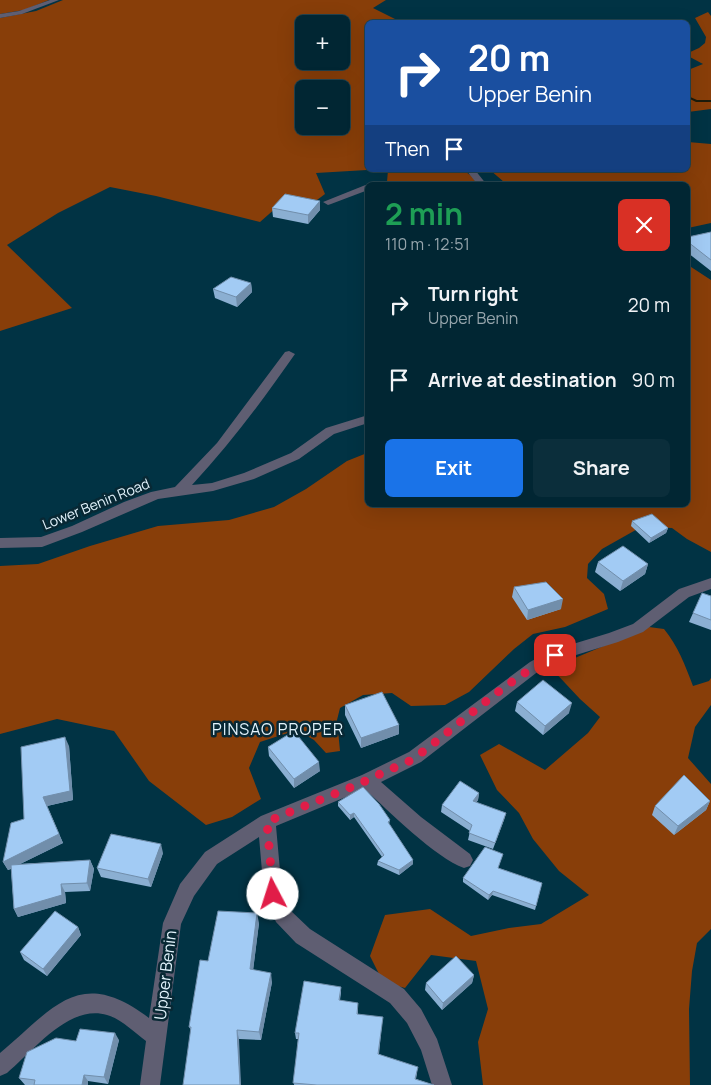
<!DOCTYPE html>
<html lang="en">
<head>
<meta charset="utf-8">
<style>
	:root { --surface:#012633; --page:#0b2e3b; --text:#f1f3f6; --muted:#96a5ac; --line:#23434e; --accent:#1a73e8 }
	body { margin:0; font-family:Manrope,sans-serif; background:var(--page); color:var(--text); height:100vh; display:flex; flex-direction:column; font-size:19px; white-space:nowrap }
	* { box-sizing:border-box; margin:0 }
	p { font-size:16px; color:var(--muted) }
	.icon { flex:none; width:28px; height:28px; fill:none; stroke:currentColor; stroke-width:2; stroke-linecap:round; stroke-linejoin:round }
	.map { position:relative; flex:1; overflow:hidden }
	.side { position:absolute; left:365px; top:182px; width:325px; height:325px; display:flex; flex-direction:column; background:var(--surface); border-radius:8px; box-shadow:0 5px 20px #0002,0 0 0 1px var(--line) }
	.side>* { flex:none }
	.hud { position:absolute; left:365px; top:20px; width:325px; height:152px; border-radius:8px; box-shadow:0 5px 20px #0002,0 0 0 1px var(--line); background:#1a4fa0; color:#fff; overflow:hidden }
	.controls { position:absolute; left:295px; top:15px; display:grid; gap:10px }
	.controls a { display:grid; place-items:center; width:55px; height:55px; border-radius:8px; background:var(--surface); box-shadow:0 5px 20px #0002,0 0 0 1px var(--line); font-size:25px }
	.pin { position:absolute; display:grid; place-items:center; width:42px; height:42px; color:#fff; margin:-21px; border-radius:10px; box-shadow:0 2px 8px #0006 }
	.me { position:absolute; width:55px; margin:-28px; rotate:355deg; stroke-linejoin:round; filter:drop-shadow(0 0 4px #0008) }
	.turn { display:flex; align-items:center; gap:18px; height:105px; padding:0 20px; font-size:22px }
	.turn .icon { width:65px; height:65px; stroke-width:2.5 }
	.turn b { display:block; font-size:35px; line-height:42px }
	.then { display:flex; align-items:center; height:48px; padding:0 20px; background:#0003; gap:10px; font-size:19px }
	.round { display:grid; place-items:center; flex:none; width:52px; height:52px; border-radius:8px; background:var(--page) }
	.headline { display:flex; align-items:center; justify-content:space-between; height:85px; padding:0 20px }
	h1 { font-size:30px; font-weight:700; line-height:38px; color:#1e9e55 }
	.button { display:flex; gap:10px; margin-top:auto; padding:10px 20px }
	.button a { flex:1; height:58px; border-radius:8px; background:var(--accent); color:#fff; font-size:20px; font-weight:700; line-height:58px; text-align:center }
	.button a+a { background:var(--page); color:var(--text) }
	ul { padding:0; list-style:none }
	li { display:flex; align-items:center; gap:15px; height:75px; padding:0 20px }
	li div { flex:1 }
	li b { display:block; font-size:19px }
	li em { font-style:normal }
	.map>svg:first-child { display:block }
</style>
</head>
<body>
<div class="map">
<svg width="711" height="1085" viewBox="0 0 711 1085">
	<rect width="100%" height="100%" fill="#013344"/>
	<path fill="#883e09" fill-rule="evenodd" d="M0 0H49L24 10 0 14Z
		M63 0H386L373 8 401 22H368L367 170 316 173 325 194 317 200H285L260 222 156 196 110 187 58 213 7 245 72 308 0 331V18L36 11ZM304 24H341V61H304ZM304 89H341V126H304Z
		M708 12 711 16V109L688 112V70L703 64 688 56V53L699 48 705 43 706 37 695 18Z
		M688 142 711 144V223L688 228V185H501L504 182 490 170H688Z
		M388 170H463L473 177 477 185H429L409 181 387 182Z
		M688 265 711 280V552L687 539 672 528 641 527 602 549 588 564 587 578 604 594 608 609 565 627 533 634 514 649 469 692 445 705 411 706 392 693 363 695 340 708 337 720 340 751 326 753 314 740 297 730 260 742 249 768 261 799 232 817 206 825 149 781 114 731 57 719 0 734V566L38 564 90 546 158 526 229 520 274 507 306 489 347 461 367 453 368 505H688Z
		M649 627 664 629C678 646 685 665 693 686L709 681 711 678V705L695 727 688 758 711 784V929L697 943 692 971 689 1009 690 1085H483L478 1042 488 1009 476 961 431 955 405 988 383 982 370 956 385 915 430 909 471 936 509 928 541 924 589 895 559 871 533 839 519 813 497 790 480 755 499 744 545 770 588 733 600 717 580 699 551 668Z"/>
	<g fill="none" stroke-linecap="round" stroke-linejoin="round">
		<path fill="#1c1c0c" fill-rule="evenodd" d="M688 96 697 100H711V102H696L688 98Z"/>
		<path fill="#5f5e72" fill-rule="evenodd" d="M50 0H59L22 14 0 18V14L19 11Z
			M466 170H475L487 185H478Z
			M379 182H412L416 185H375Z
			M368 184 371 185H368V190L331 204 328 205 323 202Z
			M289 351 295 354C263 400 230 444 192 485L212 483 244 473 291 453 326 428 368 415V423L334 434 299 459 254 479 213 491 158 499 82 532 42 547 0 548V538L41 537 72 526 124 502 151 492 175 487 217 443 285 352Z
			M711 578V589L689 597 643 632 618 642 560 660 540 670 421 762 381 782 421 817 470 854 473 860 470 866 464 868C436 858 388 811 365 789L276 826 282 893 290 910 310 929 404 989 421 1009 437 1039 452 1085H432L421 1050 407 1023 390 1003 296 943 276 922 264 894 259 837 217 864 194 896 181 924 160 1085H140L146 1041C134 1032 121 1019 107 1015 70 1003 32 1052 7 1073L0 1076V1053C54 1008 79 965 149 1018L163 923 180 884 205 852 261 816 362 775 409 752 530 662 550 651 609 633 633 624 679 589Z"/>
	</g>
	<path fill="#8bafd2" d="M272 208 320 210 308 224 273 217Z
		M711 232V271L688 253V237Z
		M251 283 252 292 237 307 215 298 213 289Z
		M632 521 668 528 666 533 649 543 631 526Z
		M598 562 648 564 645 574 620 591 595 572Z
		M514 587 561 609 527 620 512 597Z
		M711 596V630L689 622 693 613Z
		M517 702 569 713 543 735 515 711Z
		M345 705 399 734 361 748 345 715Z
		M69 746 73 800 47 806 63 843 20 864 90 860 94 869 90 891 65 892 66 903 18 917 14 909 11 869 8 870 3 862 24 819Z
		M268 747 320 771 294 788 269 756Z
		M479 793 478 800 476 803 506 813 504 820 493 849 468 840 470 831 441 812 442 805Z
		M710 801 706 810 674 835 652 815 655 806Z
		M338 802 390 820 389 824 413 860V864L399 875 377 865 378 861 382 857 354 817 350 820 338 806Z
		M163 853 151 887 101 877 97 868Z
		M503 854 498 868 542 883 535 910 492 895 488 900 463 882V878Z
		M259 923 253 970 272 982 261 1040 239 1039 191 1030 189 1027 208 961Z
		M78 927 81 935 47 976 24 960 20 952Z
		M474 975 472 983 442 1010 425 990 426 983Z
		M341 987V993L340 1000 358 1009V1014L382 1023 379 1054 417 1073 416 1079 434 1085H294L298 1039H296L295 1033Z
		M119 1040 108 1084 88 1081V1085H25L19 1078 76 1041Z"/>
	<path fill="#718eab" d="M320 201V210L308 224V215Z
		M251 283 252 292 237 307 236 297Z
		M668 528 666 533 649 543 651 538Z
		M648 564 645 574 620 591 623 581Z
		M563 599 561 609 527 620 528 610Z
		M572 703 569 713 543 735 545 726Z
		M399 725V734L361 748V738Z
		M65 737 69 746 73 800 47 806 63 843 8 870 3 862Z
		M319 762 320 771 294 788V779Z
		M479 793 478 800 472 808 473 801Z
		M710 801 706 810 674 835 678 826Z
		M354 813V817L350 820V815Z
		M161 844 163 853 151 887 148 879Z
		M90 860 94 869 90 891 87 883Z
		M413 860V864L399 875V870Z
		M61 884 65 892 66 903 18 917 14 909Z
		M493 891 492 895 488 900 489 895Z
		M257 913 259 923 252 979 250 969Z
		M78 927 81 935 47 976 43 969Z
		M271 973 272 982 261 1040 259 1032Z
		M474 975 472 983 442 1010 443 1003Z
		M237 1030 239 1039 241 1085H240Z
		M115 1033 119 1040 108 1084 104 1077Z
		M84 1075 88 1081V1085H82Z"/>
	<path fill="#a2cbf4" stroke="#718eab" d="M285 194 320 201 308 215 272 208Z
		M711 232V260L688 242V237Z
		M231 277 251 283 236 297 213 289Z
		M652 514 668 528 651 538 632 521Z
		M623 546 648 564 623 581 598 562Z
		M546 582 563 599 528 610 514 587Z
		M702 593 711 596V620L693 613Z
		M543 680 572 703 545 726 517 702Z
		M382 692 399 725 361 738 345 705Z
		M294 731 319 762 294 779 268 747Z
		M65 737 70 791 43 797 59 834 3 862 11 823 24 819 21 747Z
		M684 775 710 801 678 826 655 806Z
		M460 781 479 793 473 801 506 813 495 843 469 833 472 825 442 805Z
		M363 787 379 804 390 820 388 822 413 860 399 870 378 861 384 855 354 813 350 815 338 802Z
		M111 834 161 844 148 879 97 868Z
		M485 847 503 854 498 868 542 883 536 906 493 891 489 895 463 878Z
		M90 860 87 883 61 884 62 895 14 909 11 865Z
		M55 911 78 927 43 969 20 952Z
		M218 911 257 913 250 969 271 973 259 1032 237 1030 240 1085H183L191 1027H189L200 960 208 961Z
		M456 956 474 975 443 1003 426 983Z
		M304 981 341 987 339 1000 358 1003 357 1014 383 1017 378 1054 418 1067 415 1079 434 1085H317L293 1083 299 1033H295Z
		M80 1029 115 1033 104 1077 84 1075 82 1085H34L35 1080 19 1078 27 1052 56 1038 76 1041Z"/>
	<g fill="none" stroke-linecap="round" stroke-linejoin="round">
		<path stroke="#e11d48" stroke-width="9" stroke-dasharray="0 16.2" d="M273 894 267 822C306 804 347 791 386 771 396 767 408 763 417 756 463 722 504 682 555 655"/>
	</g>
	<g text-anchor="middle" stroke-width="5" stroke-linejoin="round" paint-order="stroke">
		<g font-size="14" fill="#e2f3fc" stroke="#082834">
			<text transform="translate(96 504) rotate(-22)" y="5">Lower Benin Road</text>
		</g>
		<g font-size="16" letter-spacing="1" fill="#e2f3fc" stroke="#082834">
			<text x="278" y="735">PINSAO PROPER</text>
		</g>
		<g font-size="16" fill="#e2f3fc" stroke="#082834">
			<text transform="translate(165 975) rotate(-83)" y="6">Upper Benin</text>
		</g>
	</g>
</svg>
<div class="controls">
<a>+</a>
<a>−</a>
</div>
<div class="pin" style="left:555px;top:655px;background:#d93025"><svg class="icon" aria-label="arrive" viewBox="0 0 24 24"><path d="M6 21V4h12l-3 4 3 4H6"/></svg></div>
<svg class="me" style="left:273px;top:894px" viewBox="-20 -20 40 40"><circle r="19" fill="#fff"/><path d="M0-13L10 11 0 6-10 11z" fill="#e11d48"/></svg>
<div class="hud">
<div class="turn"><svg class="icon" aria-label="right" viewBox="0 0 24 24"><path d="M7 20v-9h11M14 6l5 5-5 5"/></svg><div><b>20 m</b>Upper Benin</div></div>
<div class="then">Then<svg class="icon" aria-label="arrive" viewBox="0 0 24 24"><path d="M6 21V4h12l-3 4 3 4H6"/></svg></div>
</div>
<section class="side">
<div class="headline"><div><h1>2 min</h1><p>110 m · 12:51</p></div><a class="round" style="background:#d93025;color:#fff"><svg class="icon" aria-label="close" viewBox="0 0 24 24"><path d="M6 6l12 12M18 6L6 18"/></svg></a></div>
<ul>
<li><svg class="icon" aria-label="right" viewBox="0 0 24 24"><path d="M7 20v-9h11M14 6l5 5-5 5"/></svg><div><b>Turn right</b><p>Upper Benin</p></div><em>20 m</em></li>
<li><svg class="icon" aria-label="arrive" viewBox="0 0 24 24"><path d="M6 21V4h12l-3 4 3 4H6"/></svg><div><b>Arrive at destination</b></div><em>90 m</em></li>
</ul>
<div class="button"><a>Exit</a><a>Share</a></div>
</section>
</div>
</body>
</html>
